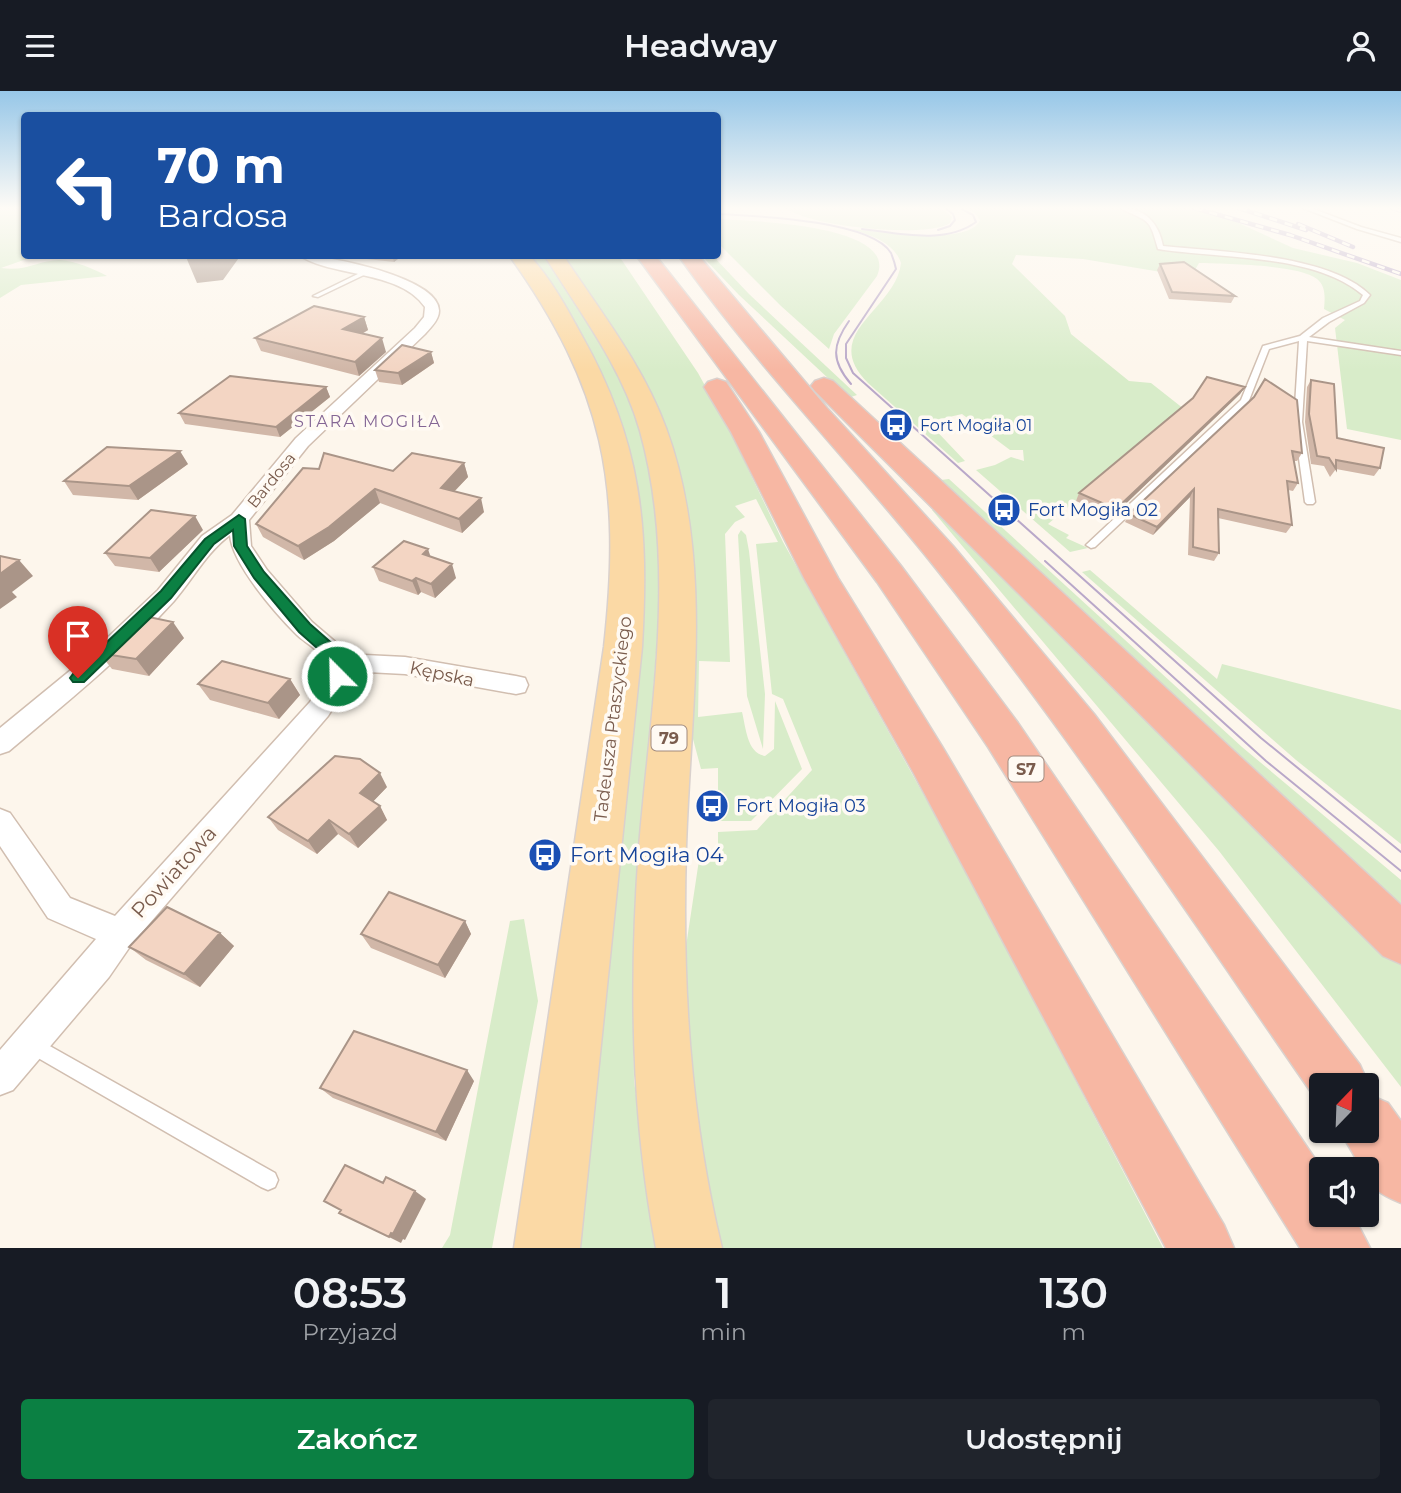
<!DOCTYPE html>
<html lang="pl">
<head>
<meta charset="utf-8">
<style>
	:root { --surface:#171b24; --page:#20242c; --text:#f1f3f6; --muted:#9ea1a6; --accent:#0b8043 }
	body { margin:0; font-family:Montserrat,sans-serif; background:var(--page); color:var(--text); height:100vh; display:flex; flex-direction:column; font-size:26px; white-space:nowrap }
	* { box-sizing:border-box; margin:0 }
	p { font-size:23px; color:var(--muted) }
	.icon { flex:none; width:38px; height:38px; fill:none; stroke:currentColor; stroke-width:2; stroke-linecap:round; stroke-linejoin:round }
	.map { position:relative; height:1157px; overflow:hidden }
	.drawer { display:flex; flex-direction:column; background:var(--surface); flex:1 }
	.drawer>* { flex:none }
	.hud { position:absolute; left:21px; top:21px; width:700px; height:147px; border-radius:7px; box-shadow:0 2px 5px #0004; background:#1a4fa0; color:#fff; overflow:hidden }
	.needle { width:46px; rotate:23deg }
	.buttons { position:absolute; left:1309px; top:982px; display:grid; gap:14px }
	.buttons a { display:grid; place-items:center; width:70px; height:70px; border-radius:7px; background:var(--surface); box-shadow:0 2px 5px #0004; font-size:35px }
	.pin { position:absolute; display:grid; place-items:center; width:60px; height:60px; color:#fff; margin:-72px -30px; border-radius:50% 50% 50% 0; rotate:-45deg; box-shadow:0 0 7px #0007 }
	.pin .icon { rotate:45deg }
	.me { position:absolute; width:77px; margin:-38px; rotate:337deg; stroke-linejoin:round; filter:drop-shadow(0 0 5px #0008) }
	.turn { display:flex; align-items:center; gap:24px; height:147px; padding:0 21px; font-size:32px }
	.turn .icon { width:91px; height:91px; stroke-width:2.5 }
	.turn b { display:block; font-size:49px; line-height:60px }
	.eta { display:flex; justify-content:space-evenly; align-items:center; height:119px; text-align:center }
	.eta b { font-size:42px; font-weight:600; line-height:49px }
	.button { display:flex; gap:14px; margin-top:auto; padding:14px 21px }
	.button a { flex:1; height:80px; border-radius:7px; background:var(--accent); color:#fff; font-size:28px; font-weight:600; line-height:80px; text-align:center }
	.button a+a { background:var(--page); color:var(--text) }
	header { display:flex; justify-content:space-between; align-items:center; height:91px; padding:0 21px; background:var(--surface); font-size:32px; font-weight:600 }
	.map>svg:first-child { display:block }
</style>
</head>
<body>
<header><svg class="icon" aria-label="menu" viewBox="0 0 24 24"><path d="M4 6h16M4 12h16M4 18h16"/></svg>Headway<svg class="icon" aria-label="person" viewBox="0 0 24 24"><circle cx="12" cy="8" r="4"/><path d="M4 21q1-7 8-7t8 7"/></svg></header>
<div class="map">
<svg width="1401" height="1157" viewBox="0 0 1401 1157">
	<rect width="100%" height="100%" fill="#fdf6ec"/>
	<path fill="#d8ecc9" d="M0 117H24V164L35 165 1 177C27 181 38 169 60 169 76 170 94 178 107 185L21 194 0 207Z
		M786 117H941L952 126 950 132C927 148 807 135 786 117Z
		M965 117H1187L1230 128 1293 157 1357 172 1401 189V349L1347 338 1335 237 1345 229 1324 218C1325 207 1326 195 1317 188 1299 173 1223 173 1199 172L1191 186 1083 168 1016 164 1012 173 1065 225 1071 243 1129 290 1151 292 1184 318 1048 433 1069 444 1066 447 1088 457 1070 461 976 379 995 374 1011 366 1024 370 1023 359H1010L962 323 928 331 965 370 958 372 868 292C818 242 896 219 901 172 894 151 870 144 851 138 876 140 969 156 980 129L975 122Z
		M718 128C745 130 900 132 877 185L834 243 829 258 781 215 718 152Z
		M528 165H543C574 214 610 262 632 316 657 377 659 442 660 506L633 879 634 990 649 1101 660 1157H576L643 478C640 375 627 319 573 230 560 208 547 184 528 165Z
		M562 165H619L698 282 730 340 783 451 970 787 1163 1157H720L709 1121 679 902 699 769H718V741L757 739 812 679 783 608 772 603 756 453 778 451 756 408 735 415 745 426 735 431 725 443 730 571 699 570 698 626 742 621C746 637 747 662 765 665L774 658 775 610 802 678 751 730H718V677L701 678 689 633 678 382C655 295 612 237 562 165Z
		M702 165H713L749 203 857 304 851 306 941 389 949 388 1242 656 1401 789V822L739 204Z
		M932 419H935L980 465 985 466 1401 871V996L1219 760Z
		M741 439 746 444 749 460 765 603 763 658 747 605 738 444Z
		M1090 479 1217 588 1222 573 1401 619V753L1296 669 1082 481Z
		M524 828 538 910 492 1157H442L450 1144 510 830Z"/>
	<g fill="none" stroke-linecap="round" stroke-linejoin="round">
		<defs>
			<path id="service" d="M1120 117C1145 116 1159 133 1163 155 1220 161 1329 163 1370 204L1364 212 1329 231 1309 246 1401 260V264L1307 250 1302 331 1315 411 1313 413H1307L1305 411 1294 331 1299 250 1269 258 1248 312 1095 456 1091 457 1086 454 1241 309 1263 255 1300 245 1323 227 1360 210 1363 204C1314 162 1220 168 1158 158 1149 125 1149 132 1120 117Z
				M1303 117H1311L1361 136 1401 147V151L1357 138Z
				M366 179 369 181 368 182 318 206 313 205Z
				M32 945 275 1082 278 1089 275 1096 268 1099 261 1096 26 960 23 954 26 948Z"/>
			<path id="minor" d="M299 164C325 164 440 186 439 220 439 229 430 237 425 243L308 355 249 429 251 455 267 479 312 531 339 554 344 563 405 566 516 585 525 587 528 594 525 601 516 603 405 583 348 580 345 598 328 625 131 854 109 886 13 999 0 1004V959L96 848 48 827 0 755V718L10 722 70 807 115 825 310 611C317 600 327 584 324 571 322 560 304 551 297 544 276 523 232 473 230 444 206 462 193 488 174 510 124 565 66 612 9 660L0 663V637L88 565 158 499 202 445 232 424 296 347 415 237 424 226 425 216C400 179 330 186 299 164Z"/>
			<path id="primary" d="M509 164H529C551 188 567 217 582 245 642 352 649 436 642 556L580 1157H514L604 556C622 394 605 298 509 164Z
				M544 164H563C600 220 643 274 666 337 715 470 690 619 686 757 682 893 690 1025 722 1157H656C631 1024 629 892 639 756 650 619 678 476 640 340 622 276 579 220 544 164Z"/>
			<path id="motorway" d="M636 164H655L901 475 1018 632 1322 1078 1321 1124H1353L1370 1157H1300L988 656 877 491Z
				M678 164H698L827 317 953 455 1094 623 1360 974 1369 994 1367 999V994H1321L1320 1014C1193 831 1070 644 930 470 847 367 754 272 678 164Z
				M824 287 833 290 1401 814V873L1383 865 815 300 811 295 815 290Z
				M717 288 726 291 759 341 838 487 943 657 1224 1134 1234 1157H1166L913 681 804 487 731 341 704 296 708 291Z
				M1367 1003 1388 1012 1401 1030V1112C1385 1105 1367 1098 1367 1078H1362L1340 1040H1367Z"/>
		</defs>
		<use href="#service" stroke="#d1beb0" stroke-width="3"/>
		<use href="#minor" stroke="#d1beb0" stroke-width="3"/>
		<use href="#primary" stroke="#dad1cd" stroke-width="3"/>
		<use href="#motorway" stroke="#dad1cd" stroke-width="3"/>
		<use href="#service" fill="#fff" fill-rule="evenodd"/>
		<use href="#minor" fill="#fff" fill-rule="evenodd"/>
		<use href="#primary" fill="#fbd9a5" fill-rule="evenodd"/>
		<use href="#motorway" fill="#f7b7a3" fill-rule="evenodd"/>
		<path stroke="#b9a8c9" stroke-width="2" d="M718 123C755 125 871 129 891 162 893 167 895 173 896 178L846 253V267L853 282 1261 647 1401 761
			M862 138C897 142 945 154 976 131L973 124 960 117
			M938 139 950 135 955 129 953 123 945 117
			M849 230C832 254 831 270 851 293
			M1045 470 1266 670 1401 780"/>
		<defs>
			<path id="rail" d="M1194 117 1290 144 1401 183
				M1239 117 1306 139
				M1393 117 1401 120
				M1298 133 1353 156"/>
		</defs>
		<use href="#rail" stroke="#b9a8c9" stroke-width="4.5"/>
		<use href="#rail" stroke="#fffaf3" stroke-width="2.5" stroke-dasharray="8" stroke-linecap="butt"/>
	</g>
	<path fill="#d1b7a8" d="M331 164H403L394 171Z
		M1160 173 1235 205 1231 212 1169 208 1157 179Z
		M364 226 368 239 362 243 386 261 359 285 261 260 255 247Z
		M431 261 434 272 402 294 379 291 375 279Z
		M1311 289 1337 347 1380 377 1374 385 1336 378 1330 386 1324 375 1311 373 1305 331 1307 296Z
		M326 296 330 306 280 346 185 333 179 322Z
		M1245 296 1240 303 1112 426 1076 410 1079 402Z
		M1254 306 1302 362 1297 370H1293L1298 392 1293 400 1288 399 1292 434 1286 442 1218 427 1219 462 1214 470 1188 464 1190 406 1153 444 1125 431 1129 423Z
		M464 372 468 386 454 401 484 421 462 442 380 412 334 450 304 469 263 446 256 433 319 378 393 380Z
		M188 373 138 409 73 404 64 390Z
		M203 439 159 481 115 475 105 462Z
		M431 466 456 487 435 507 421 501 418 504 379 490 373 476Z
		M126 541 184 547 149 585 112 578 99 562Z
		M290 588 300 604 279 628 210 609 198 593Z
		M387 696 373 710 380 715 387 729 358 757 338 743 317 763 278 739 268 726Z
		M465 830 471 843 445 887 371 857 361 843Z
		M220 842 234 855 200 896 146 869 129 856Z
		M474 990 446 1050 333 1007 320 997Z"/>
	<path fill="#aa9588" d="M201 164H241L223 189 197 192 186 166Z
		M392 164H403L394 171Z
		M364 226 368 239 347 251 343 238Z
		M382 247 386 261 359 285 355 271Z
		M431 261 434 272 402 294 398 282Z
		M326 296 330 306 280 346 276 336Z
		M1245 296 1240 303 1112 426 1116 418Z
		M180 360 188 373 138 409 129 395Z
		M464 372 468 386 444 411 441 397Z
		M375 398 380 412 334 450 304 469 298 455Z
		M1194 398 1190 406 1153 444 1157 436Z
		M481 407 484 421 462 442 459 428Z
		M195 425 203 439 159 481 150 467Z
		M428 458 433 473 423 463Z
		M19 469 33 485 12 501 17 506 0 518V483Z
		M452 473 456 487 435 507 431 493Z
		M416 487 421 501 418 504 412 490Z
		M173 531 184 547 149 585 136 568Z
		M290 588 300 604 279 628 268 612Z
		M380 682 387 696 368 716 360 702Z
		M380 715 387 729 358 757 349 743Z
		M329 729 338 743 317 763 308 750Z
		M465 830 471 843 445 887 438 874Z
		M220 842 234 855 200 896 184 883Z
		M467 979 474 990 446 1050 436 1041Z
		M415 1100 426 1108 405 1149 403 1148 401 1152 389 1146Z"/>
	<path fill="#f3d5c3" stroke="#aa9588" stroke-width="2" d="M1184 171 1235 205 1172 201 1160 173Z
		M314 215 364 226 343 238 382 247 355 271 255 247Z
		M402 254 431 261 398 282 375 279Z
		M230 285 326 296 276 336 179 322Z
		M1207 286 1245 296 1116 418 1079 402 1193 307Z
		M1265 288 1297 309 1302 362 1292 360 1298 392 1287 390 1292 434 1218 418 1219 462 1193 456 1194 398 1157 436 1129 423 1254 306Z
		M1311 289 1334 293 1337 347 1384 357 1380 377 1336 369V378L1329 367 1317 365 1309 323Z
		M107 356 180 360 129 395 64 390Z
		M324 362 393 380 412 362 464 372 441 397 481 407 459 428 375 398 329 436 298 455 256 433 303 377 319 378Z
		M151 419 195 425 150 467 105 462Z
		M404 450 428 458 423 463 452 473 431 493 416 487 412 490 373 476Z
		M0 465 19 469 0 483Z
		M144 525 173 531 136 568 99 562 121 540 126 541Z
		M222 570 290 588 268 612 198 593Z
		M335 665 360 668 380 682 360 702 380 715 349 743 329 729 308 750 268 726Z
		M389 801 465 830 438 874 361 843Z
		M167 816 220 842 184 883 129 856Z
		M354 940 467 979 436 1041 320 997Z
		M345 1074 383 1092 386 1086 415 1100 393 1143 391 1142 389 1146 339 1122 341 1119 324 1110Z"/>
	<linearGradient id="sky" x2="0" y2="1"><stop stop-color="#97c7e8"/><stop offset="0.42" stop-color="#fefbf6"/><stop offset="1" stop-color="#fefbf6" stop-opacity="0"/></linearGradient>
	<rect width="1401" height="279" fill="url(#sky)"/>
	<path fill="#0b8043" stroke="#07532c" stroke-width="2" d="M239 424 245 428 247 455 264 481 310 533 336 556 345 572 343 589H331L329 572 325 564 299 541 254 487 234 455 233 439 214 453 171 507 84 591H73L70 587 73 583 161 500 205 448Z"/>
	<defs>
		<symbol id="bus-disc" viewBox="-11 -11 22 22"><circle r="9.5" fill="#1a4fb4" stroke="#fffaf3"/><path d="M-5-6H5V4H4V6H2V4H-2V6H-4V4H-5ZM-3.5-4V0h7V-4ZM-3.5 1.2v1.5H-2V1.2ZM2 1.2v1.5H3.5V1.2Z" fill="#fff"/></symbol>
	</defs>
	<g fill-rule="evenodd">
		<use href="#bus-disc" x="877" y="315" width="38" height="38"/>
		<use href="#bus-disc" x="985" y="400" width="38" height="38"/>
		<use href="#bus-disc" x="693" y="696" width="38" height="38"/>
		<use href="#bus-disc" x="526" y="745" width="38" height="38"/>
	</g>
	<g text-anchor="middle" stroke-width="7" stroke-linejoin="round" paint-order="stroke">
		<g font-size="16" letter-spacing="2" fill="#846695" stroke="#fffaf3">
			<text x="368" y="336">STARA MOGIŁA</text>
		</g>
		<g font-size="16" fill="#164399" stroke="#fffaf3" text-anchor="start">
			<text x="920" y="340">Fort Mogiła 01</text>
		</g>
		<g font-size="16" fill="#7a5c4d" stroke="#fffaf3">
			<text transform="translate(271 389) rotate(-51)" y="6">Bardosa</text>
		</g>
		<g fill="#fffaf3" stroke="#a28b7f" stroke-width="2">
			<rect x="651.5" y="634.5" width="35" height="25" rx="5"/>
			<rect x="1008.5" y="665.5" width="35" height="25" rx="5"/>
		</g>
		<g font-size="16" font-weight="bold" fill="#7a5c4d">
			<text x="669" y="653">79</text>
			<text x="1026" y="684">S7</text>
		</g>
		<g font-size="18" fill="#164399" stroke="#fffaf3" text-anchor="start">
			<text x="1028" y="425">Fort Mogiła 02</text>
			<text x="736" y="721">Fort Mogiła 03</text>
		</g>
		<g font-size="18" fill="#7a5c4d" stroke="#fffaf3">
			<text transform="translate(442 583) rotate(12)" y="6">Kępska</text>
			<text transform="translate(613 628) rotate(-83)" y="6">Tadeusza Ptaszyckiego</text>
		</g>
		<g font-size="21" fill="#164399" stroke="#fffaf3" text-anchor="start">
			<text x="570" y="771">Fort Mogiła 04</text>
		</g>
		<g font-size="21" fill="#7a5c4d" stroke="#fffaf3">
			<text transform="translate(174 781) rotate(-48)" y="7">Powiatowa</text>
		</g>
	</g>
</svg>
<div class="buttons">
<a><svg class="needle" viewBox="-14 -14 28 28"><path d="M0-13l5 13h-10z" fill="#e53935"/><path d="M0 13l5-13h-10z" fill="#9ea1a6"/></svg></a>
<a><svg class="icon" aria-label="sound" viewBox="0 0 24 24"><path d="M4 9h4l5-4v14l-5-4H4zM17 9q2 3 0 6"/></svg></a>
</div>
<div class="pin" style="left:78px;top:587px;background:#d93025"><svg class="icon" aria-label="arrive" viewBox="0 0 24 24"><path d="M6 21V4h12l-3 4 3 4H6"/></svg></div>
<svg class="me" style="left:337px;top:585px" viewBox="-20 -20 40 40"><circle r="17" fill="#0b8043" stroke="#fff" stroke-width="3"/><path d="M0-11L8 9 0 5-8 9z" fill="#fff"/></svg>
<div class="hud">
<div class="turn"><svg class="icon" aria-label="left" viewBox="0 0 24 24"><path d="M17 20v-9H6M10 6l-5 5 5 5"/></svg><div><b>70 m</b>Bardosa</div></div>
</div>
</div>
<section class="drawer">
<div class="eta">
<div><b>08:53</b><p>Przyjazd</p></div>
<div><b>1</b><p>min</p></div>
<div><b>130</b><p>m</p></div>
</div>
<div class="button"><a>Zakończ</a><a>Udostępnij</a></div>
</section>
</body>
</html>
